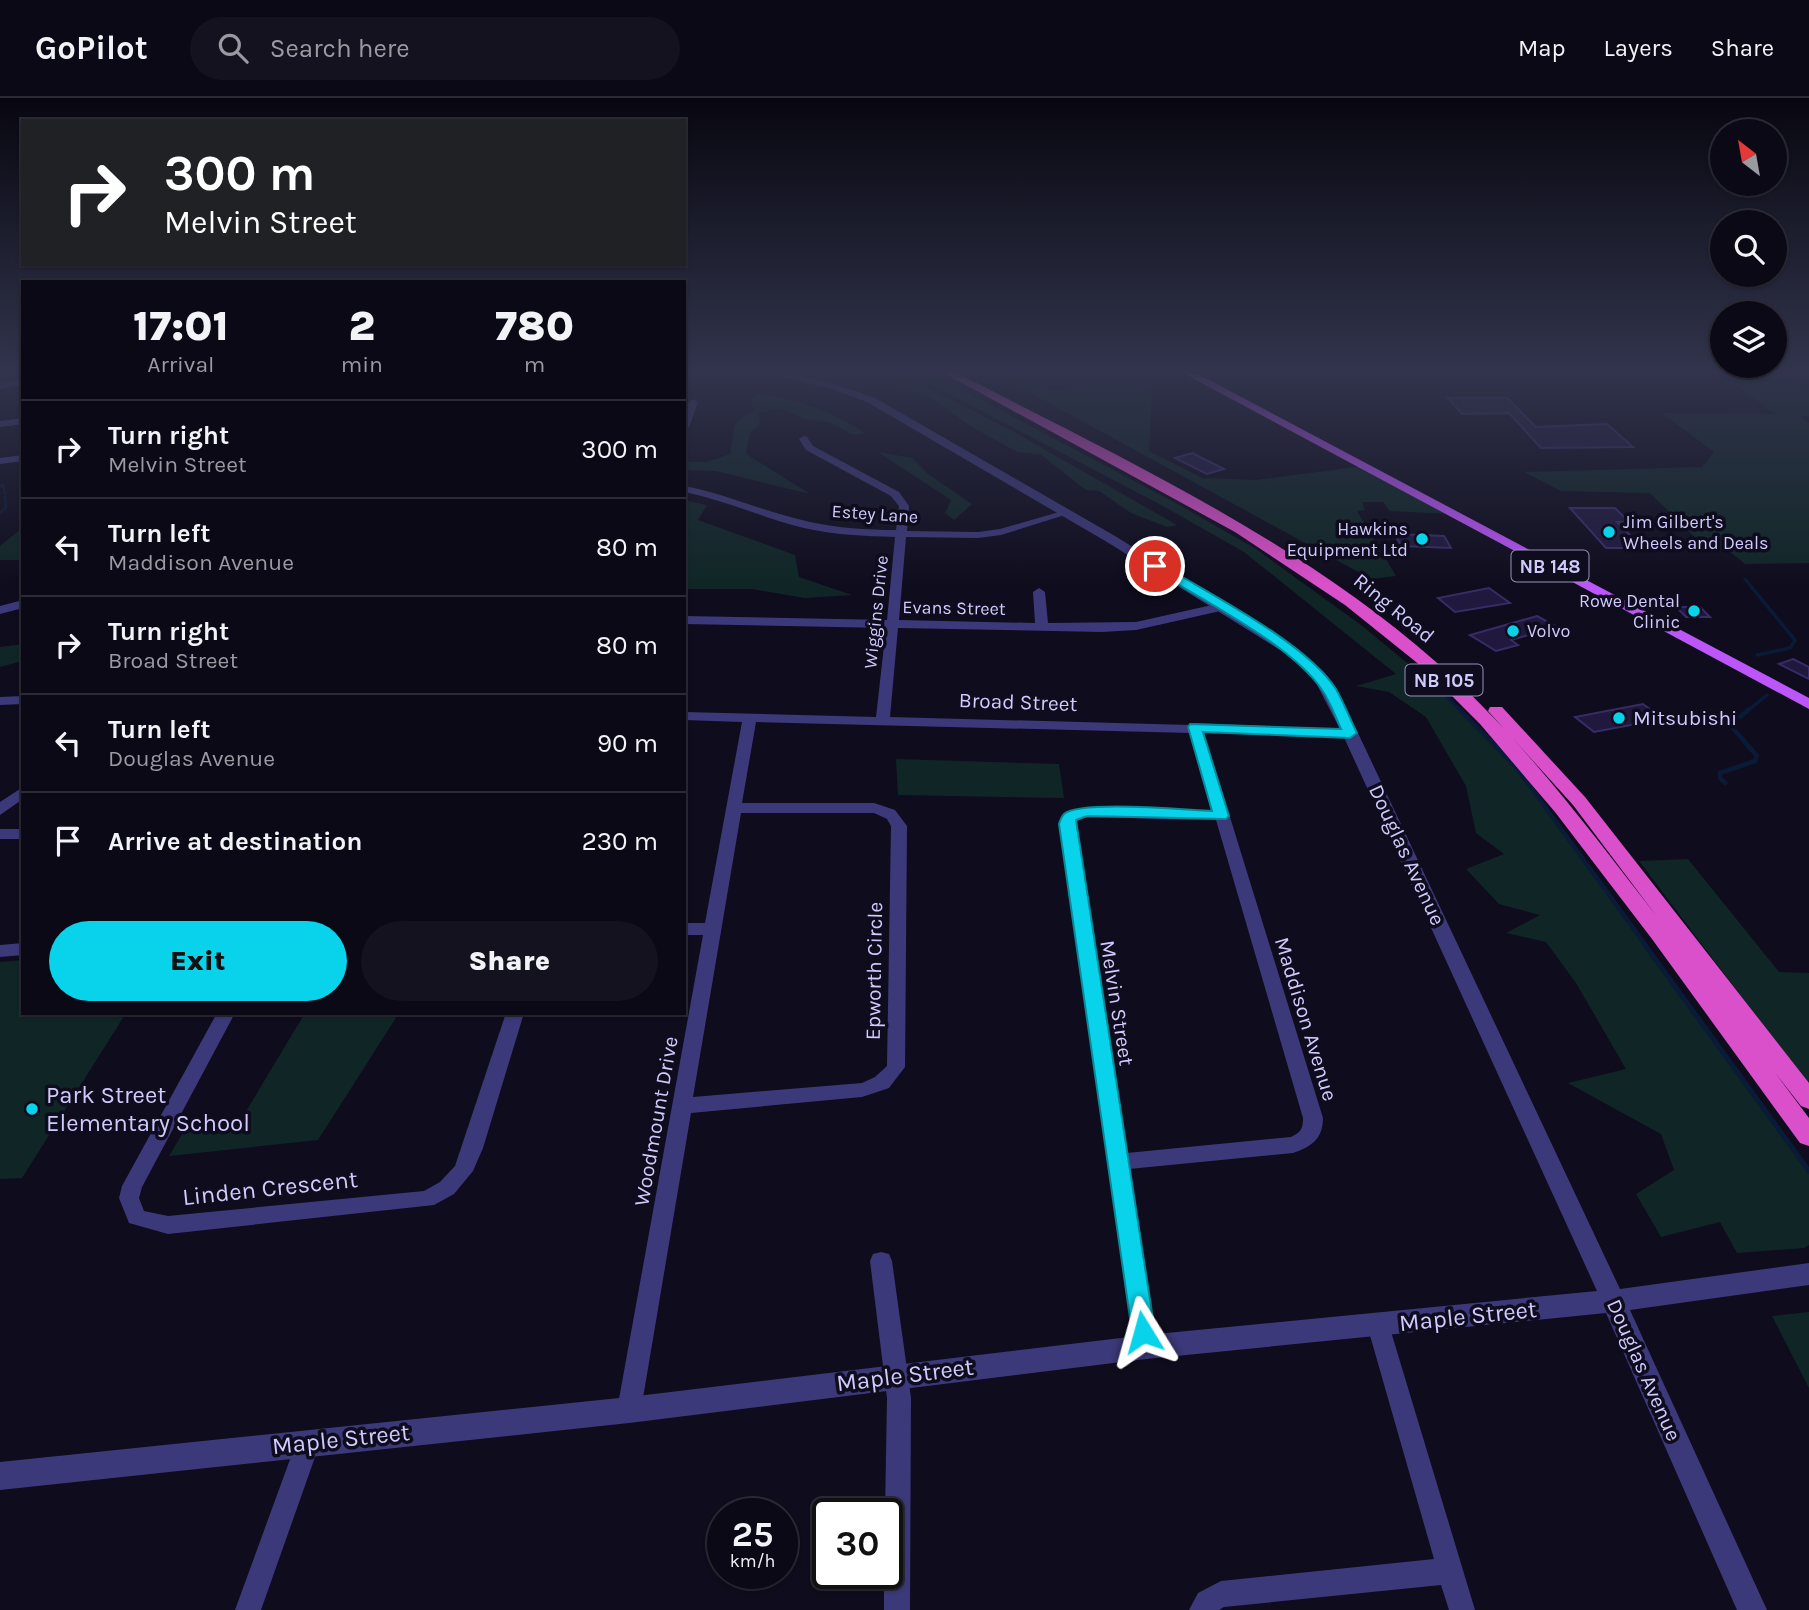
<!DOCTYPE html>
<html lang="en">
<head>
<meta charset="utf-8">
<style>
	:root { --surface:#0b0916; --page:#14121f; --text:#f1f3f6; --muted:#9a9aa1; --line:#2b2a35; --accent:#09d3ea }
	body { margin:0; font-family:Karla,sans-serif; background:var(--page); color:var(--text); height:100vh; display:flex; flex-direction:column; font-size:26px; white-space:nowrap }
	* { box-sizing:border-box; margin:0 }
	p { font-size:23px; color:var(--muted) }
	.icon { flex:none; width:38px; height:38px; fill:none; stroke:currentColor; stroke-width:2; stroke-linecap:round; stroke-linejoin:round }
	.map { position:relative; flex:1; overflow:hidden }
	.panel { position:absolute; left:21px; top:182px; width:665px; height:735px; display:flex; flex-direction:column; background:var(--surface); border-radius:0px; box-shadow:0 2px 5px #0004,0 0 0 2px var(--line) }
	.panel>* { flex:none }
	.guide { position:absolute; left:21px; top:21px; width:665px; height:147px; border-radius:0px; box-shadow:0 2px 5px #0004,0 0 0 2px var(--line); background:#202124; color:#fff; overflow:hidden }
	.needle { width:46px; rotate:329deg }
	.tools { position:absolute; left:1710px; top:21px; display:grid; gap:14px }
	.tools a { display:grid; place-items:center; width:77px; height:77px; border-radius:50%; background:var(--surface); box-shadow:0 2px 5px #0004,0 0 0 2px var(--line); font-size:35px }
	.speed { position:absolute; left:707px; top:1400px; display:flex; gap:14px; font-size:35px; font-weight:700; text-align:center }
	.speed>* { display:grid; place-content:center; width:91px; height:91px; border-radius:50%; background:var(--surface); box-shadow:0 2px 5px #0004,0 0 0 2px var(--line); line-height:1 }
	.speed small { font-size:18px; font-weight:400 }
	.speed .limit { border:4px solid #111; border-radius:10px; background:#fff; color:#111 }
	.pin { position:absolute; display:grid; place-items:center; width:60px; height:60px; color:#fff; margin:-30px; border:4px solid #fff; border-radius:50%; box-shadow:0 2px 7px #0007 }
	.me { position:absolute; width:77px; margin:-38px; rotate:352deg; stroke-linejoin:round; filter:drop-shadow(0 0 5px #0008) }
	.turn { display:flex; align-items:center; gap:24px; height:147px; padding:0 28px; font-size:32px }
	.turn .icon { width:91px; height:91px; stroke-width:2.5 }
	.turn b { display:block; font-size:49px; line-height:60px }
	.eta { display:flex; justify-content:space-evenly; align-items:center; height:119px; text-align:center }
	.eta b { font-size:42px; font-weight:800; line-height:49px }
	.primary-button { display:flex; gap:14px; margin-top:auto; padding:14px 28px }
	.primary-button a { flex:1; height:80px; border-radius:42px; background:var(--accent); color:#111; font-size:28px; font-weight:800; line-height:80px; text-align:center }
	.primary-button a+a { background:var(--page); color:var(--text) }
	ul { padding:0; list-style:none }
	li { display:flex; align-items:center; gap:21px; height:98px; padding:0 28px; border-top:2px solid var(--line) }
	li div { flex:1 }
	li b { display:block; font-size:26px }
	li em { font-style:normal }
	header { display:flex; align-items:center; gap:42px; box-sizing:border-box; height:98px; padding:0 35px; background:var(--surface); border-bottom:2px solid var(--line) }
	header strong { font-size:33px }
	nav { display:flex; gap:38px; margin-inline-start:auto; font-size:24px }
	.search { width:490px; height:63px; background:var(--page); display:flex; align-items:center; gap:18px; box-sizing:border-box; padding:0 24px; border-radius:38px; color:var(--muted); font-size:26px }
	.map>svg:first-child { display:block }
</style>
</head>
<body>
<header>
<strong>GoPilot</strong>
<div class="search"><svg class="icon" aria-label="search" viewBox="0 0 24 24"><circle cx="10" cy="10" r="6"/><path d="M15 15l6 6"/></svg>Search here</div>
<nav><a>Map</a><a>Layers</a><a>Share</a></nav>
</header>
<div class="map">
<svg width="1809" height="1512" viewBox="0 0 1809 1512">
	<rect width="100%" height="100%" fill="#0f0c1d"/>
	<path fill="#102626" d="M864 275H891L932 292 1012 333 1177 427 1167 429 1131 415 1099 393 1086 392 1040 356 1017 354 969 327 930 299Z
		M903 275H930L1174 404 1256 451 1361 527 1434 587 1516 669 1654 862 1804 1064 1809 1073V1147L1804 1150 1737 1155 1720 1124 1661 1139 1636 1096 1674 1072 1661 1036 1568 985 1626 971 1576 885 1546 844 1506 835 1540 817 1499 806 1466 771 1504 756 1476 735 1466 688 1426 619 1389 594 1356 588 1396 576 1244 454 1163 408 934 288Z
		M994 275H1017L1051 293 1125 282 1152 296 1149 353 1202 380 1256 382 1363 368 1453 416 1390 413 1383 404H1362L1365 412 1357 413 1396 478 1371 481Z
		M1718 275H1781L1809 294V318H1800L1809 325V465L1745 466 1729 453 1706 450 1650 395 1561 393 1524 374 1702 369 1714 354 1662 315 1776 316Z
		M759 296C797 302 833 312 864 335L854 337 828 324 804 321 782 310 758 315 760 326 750 335 746 356 810 396 716 373 684 372V364H707L730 356 735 325 755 312 750 302Z
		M878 354 912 360 928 376 972 406 954 422 945 415 951 402Z
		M689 403 707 407 698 422 795 457 799 479 852 497 805 500 752 491H684V407Z
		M23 429V462H0V448Z
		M23 546V563L0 569V549Z
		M896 661 1059 666 1064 700 898 697Z
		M1688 761 1779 874 1809 875V988L1639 763Z
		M23 862V915H126L22 1080 0 1081V864Z
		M305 915H399L318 1042 169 1058 182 1036 239 1025Z
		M1809 1214V1290L1772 1218Z"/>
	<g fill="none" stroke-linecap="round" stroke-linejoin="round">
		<path stroke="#0a1b38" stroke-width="2.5" d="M0 389 3 387 5 396
			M0 415 6 409 5 399"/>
		<path stroke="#0a1b38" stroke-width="3.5" d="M1745 481 1795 542 1790 550 1757 557
			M1424 591 1440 592 1462 614
			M1746 614 1767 597"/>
		<path stroke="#0a1b38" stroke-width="4.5" d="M1460 612 1516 669 1647 849
			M1740 619 1748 612
			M1725 685 1720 680V675L1755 663 1757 658 1731 628"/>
		<path stroke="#0a1b38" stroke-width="5" d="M1645 847 1809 1073"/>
	</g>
	<path fill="#20193d" stroke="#382c68" stroke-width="2" d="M1448 300H1507L1536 329 1607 326 1633 349 1541 350 1509 315 1462 316Z
		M1192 355 1224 371 1207 376 1175 360Z
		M1570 410H1615L1629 424H1617L1643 450H1606Z
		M1395 436 1444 438 1451 450 1401 448Z
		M1489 490 1510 505 1455 514 1438 500Z
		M1676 509H1700L1710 519H1686Z
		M1537 518 1557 529 1511 542 1518 547 1496 553 1470 537Z
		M1793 561 1809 569V581L1779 566Z
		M1643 606 1663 621 1594 634 1575 619Z"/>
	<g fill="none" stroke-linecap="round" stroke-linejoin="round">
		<path fill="#3c397a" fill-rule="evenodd" d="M23 281V287L0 291V285Z
			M693 301 698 304 689 329 684 332C684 321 683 306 693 301Z
			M23 320V326L0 329V323Z
			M804 338 807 339 813 348 899 394 909 408 907 433 978 434 1000 431 1066 412 1071 415 1001 437 978 440 906 439 899 522 1035 525 1033 494 1039 490 1045 494 1048 525 1136 524 1221 505 1227 509 1225 512 1136 532 1102 534 898 530 890 619 1190 627 1195 625 1355 632 1357 635 1350 639 1204 635 1323 1020C1323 1041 1311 1049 1293 1055L1129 1071 1157 1249 1154 1256 1146 1260 1138 1256 1135 1249 1059 726 1064 717 1085 709 1213 713 1190 635 756 624 742 705H874L895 712 907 728 905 969 889 990 862 999 691 1015 641 1312 637 1320 629 1323 621 1320 617 1312 703 837H684V825H705L742 624 684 622V614L876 619 886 530 684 526V518L887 522 895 439C865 438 834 437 804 430 763 420 725 402 684 394V388C727 396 767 415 810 424 838 430 867 432 896 432L899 408 891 398 806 352 799 341ZM741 715H874L887 721 891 728 887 968 875 979 862 985 693 999ZM1087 719 1216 722 1303 1020C1303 1031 1301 1034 1291 1039L1127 1055 1075 726 1076 723Z
			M23 357V363L0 366V360Z
			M23 502V510L0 516V508Z
			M23 598V606L0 607V599Z
			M23 689V701L0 717V704Z
			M0 731H23V741H0Z
			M23 845V857L0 859V847Z
			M217 915H235L142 1089 139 1100 144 1113 168 1118 424 1093 440 1084 455 1068 506 915H524L483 1050 473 1073 454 1096 434 1107 168 1136 129 1125 119 1100 122 1088Z
			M881 1154 889 1156 892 1163 911 1300 910 1512H884V1475H887V1416H885L887 1300 870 1163 873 1156Z
			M1378 1217 1386 1220 1389 1227 1475 1512H1449L1441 1487 1224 1509 1219 1512H1189L1198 1495 1221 1483 1434 1461 1367 1227 1370 1220Z
			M308 1333 317 1337 320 1345 261 1512H235L296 1345 299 1337Z"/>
		<path fill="#3c397a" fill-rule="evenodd" d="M766 275C804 275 840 287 875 300L1115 438 1298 551 1325 575 1358 635 1620 1191 1809 1165V1187L1630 1212 1767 1512H1737L1606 1215 1146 1261 629 1325 0 1392V1364L629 1299 1146 1237 1597 1193 1342 635 1314 581 1288 557 1107 444 867 304 832 291Z"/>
		<path fill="#bc56f8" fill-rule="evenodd" d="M1183 275H1196L1809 600V611Z"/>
		<path fill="#da50ca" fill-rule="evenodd" d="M944 275H957C1122 360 1296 441 1436 564 1521 639 1589 731 1658 820L1573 707 1488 613 1490 609H1502L1585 699 1809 985V1011L1801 1008 1773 972 1809 1020V1048L1800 1045 1652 841 1555 714 1480 626 1426 572 1345 507 1235 434Z"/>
	</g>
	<linearGradient id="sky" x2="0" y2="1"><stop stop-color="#080710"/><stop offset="0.56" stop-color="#31344c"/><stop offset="1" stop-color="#31344c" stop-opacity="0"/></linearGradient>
	<rect width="1809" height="487" fill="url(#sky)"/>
	<path fill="#09d3ea" stroke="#068998" stroke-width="2" d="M1151 465H1159C1209 496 1306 544 1336 591 1344 605 1350 621 1357 635L1350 640 1203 634 1229 718 1226 721 1087 718 1076 722 1155 1234 1152 1241 1143 1244 1135 1241 1132 1234 1059 726C1060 723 1061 719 1064 716 1081 702 1185 712 1212 713L1188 629 1190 626 1341 631C1335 618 1330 603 1322 592 1291 546 1200 501 1151 470Z"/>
	<g fill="#09d3ea" stroke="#0f0c1d" stroke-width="2.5">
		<circle cx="1609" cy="434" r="7"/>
		<circle cx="1422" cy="441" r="7"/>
		<circle cx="1694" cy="513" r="7"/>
		<circle cx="1513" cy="533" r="7"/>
		<circle cx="1619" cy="620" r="7"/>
		<circle cx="32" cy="1011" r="7"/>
	</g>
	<g text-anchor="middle" stroke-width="7" stroke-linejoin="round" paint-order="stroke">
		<g font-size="18" fill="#d0cafd" stroke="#0f0c1d">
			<text transform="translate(875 416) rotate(4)" y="6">Estey Lane</text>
			<text transform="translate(954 510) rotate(1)" y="6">Evans Street</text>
			<text transform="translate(876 514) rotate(-84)" y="6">Wiggins Drive</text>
		</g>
		<g font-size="18" fill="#d0cafd" stroke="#0f0c1d" text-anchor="start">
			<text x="1623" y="430">Jim Gilbert's<tspan x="1623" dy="21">Wheels and Deals</tspan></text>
			<text x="1408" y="437" text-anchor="end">Hawkins<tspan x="1408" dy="21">Equipment Ltd</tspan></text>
			<text x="1680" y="509" text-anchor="end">Rowe Dental<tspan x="1680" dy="21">Clinic</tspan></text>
			<text x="1527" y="539">Volvo</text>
		</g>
		<g fill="#0f0c1d" stroke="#9691ba" stroke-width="2">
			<rect x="1511.5" y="452.5" width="77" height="31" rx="5"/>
			<rect x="1405.5" y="566.5" width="77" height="31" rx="5"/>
		</g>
		<g font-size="19" font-weight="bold" fill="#d0cafd">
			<text x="1550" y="475">NB 148</text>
			<text x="1444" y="589">NB 105</text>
		</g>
		<g font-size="21" fill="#d0cafd" stroke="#0f0c1d">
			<text transform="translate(1394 510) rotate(39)" y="7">Ring Road</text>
			<text transform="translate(1018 604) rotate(2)" y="7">Broad Street</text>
			<text transform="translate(1407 757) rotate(65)" y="7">Douglas Avenue</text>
			<text transform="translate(874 873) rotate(-89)" y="7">Epworth Circle</text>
			<text transform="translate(1117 905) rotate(81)" y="7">Melvin Street</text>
			<text transform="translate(1306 921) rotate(73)" y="7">Maddison Avenue</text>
			<text transform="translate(656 1023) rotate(-80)" y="7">Woodmount Drive</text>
			<text transform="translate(1644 1272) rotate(66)" y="7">Douglas Avenue</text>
		</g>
		<g font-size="21" fill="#d0cafd" stroke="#0f0c1d" text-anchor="start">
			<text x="1633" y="627">Mitsubishi</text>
		</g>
		<g font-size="24" fill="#d0cafd" stroke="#0f0c1d" text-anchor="start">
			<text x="46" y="1005">Park Street<tspan x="46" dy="28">Elementary School</tspan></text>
		</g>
		<g font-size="24" fill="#d0cafd" stroke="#0f0c1d">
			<text transform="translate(270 1090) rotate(-6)" y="8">Linden Crescent</text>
			<text transform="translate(1468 1218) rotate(-6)" y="8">Maple Street</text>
			<text transform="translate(905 1277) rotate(-7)" y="8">Maple Street</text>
			<text transform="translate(341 1341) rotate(-6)" y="8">Maple Street</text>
		</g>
	</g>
</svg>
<div class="tools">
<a><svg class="needle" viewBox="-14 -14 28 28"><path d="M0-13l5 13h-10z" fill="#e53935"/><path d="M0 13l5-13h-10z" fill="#9a9aa1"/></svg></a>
<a><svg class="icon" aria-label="search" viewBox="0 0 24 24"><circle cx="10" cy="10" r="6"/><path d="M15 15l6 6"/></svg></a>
<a><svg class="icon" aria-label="layers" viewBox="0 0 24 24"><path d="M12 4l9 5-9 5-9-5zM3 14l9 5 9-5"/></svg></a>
</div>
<div class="speed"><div>25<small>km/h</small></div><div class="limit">30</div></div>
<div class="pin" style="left:1155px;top:468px;background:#d93025"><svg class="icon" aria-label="arrive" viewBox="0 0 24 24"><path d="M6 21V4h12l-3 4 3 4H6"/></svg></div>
<svg class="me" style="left:1143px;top:1234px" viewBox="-20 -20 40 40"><path d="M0-17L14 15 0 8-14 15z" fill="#09d3ea" stroke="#fff" stroke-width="4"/></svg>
<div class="guide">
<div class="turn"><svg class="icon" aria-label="right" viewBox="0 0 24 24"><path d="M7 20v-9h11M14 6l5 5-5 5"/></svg><div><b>300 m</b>Melvin Street</div></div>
</div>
<section class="panel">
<div class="eta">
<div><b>17:01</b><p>Arrival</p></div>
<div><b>2</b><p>min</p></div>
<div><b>780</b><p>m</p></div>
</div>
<ul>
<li><svg class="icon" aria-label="right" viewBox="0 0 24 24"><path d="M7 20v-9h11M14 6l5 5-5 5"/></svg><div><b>Turn right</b><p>Melvin Street</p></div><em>300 m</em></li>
<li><svg class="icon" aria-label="left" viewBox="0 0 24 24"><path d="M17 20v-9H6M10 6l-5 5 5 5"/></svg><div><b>Turn left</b><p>Maddison Avenue</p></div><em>80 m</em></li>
<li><svg class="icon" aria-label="right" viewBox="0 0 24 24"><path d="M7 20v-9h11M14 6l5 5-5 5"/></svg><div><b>Turn right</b><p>Broad Street</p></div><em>80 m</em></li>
<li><svg class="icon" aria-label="left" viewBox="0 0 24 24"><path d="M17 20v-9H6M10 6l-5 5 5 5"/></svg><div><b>Turn left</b><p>Douglas Avenue</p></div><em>90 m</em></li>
<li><svg class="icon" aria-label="arrive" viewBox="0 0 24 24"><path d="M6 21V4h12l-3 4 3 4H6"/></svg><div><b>Arrive at destination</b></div><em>230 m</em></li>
</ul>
<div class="primary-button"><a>Exit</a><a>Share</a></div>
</section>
</div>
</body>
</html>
